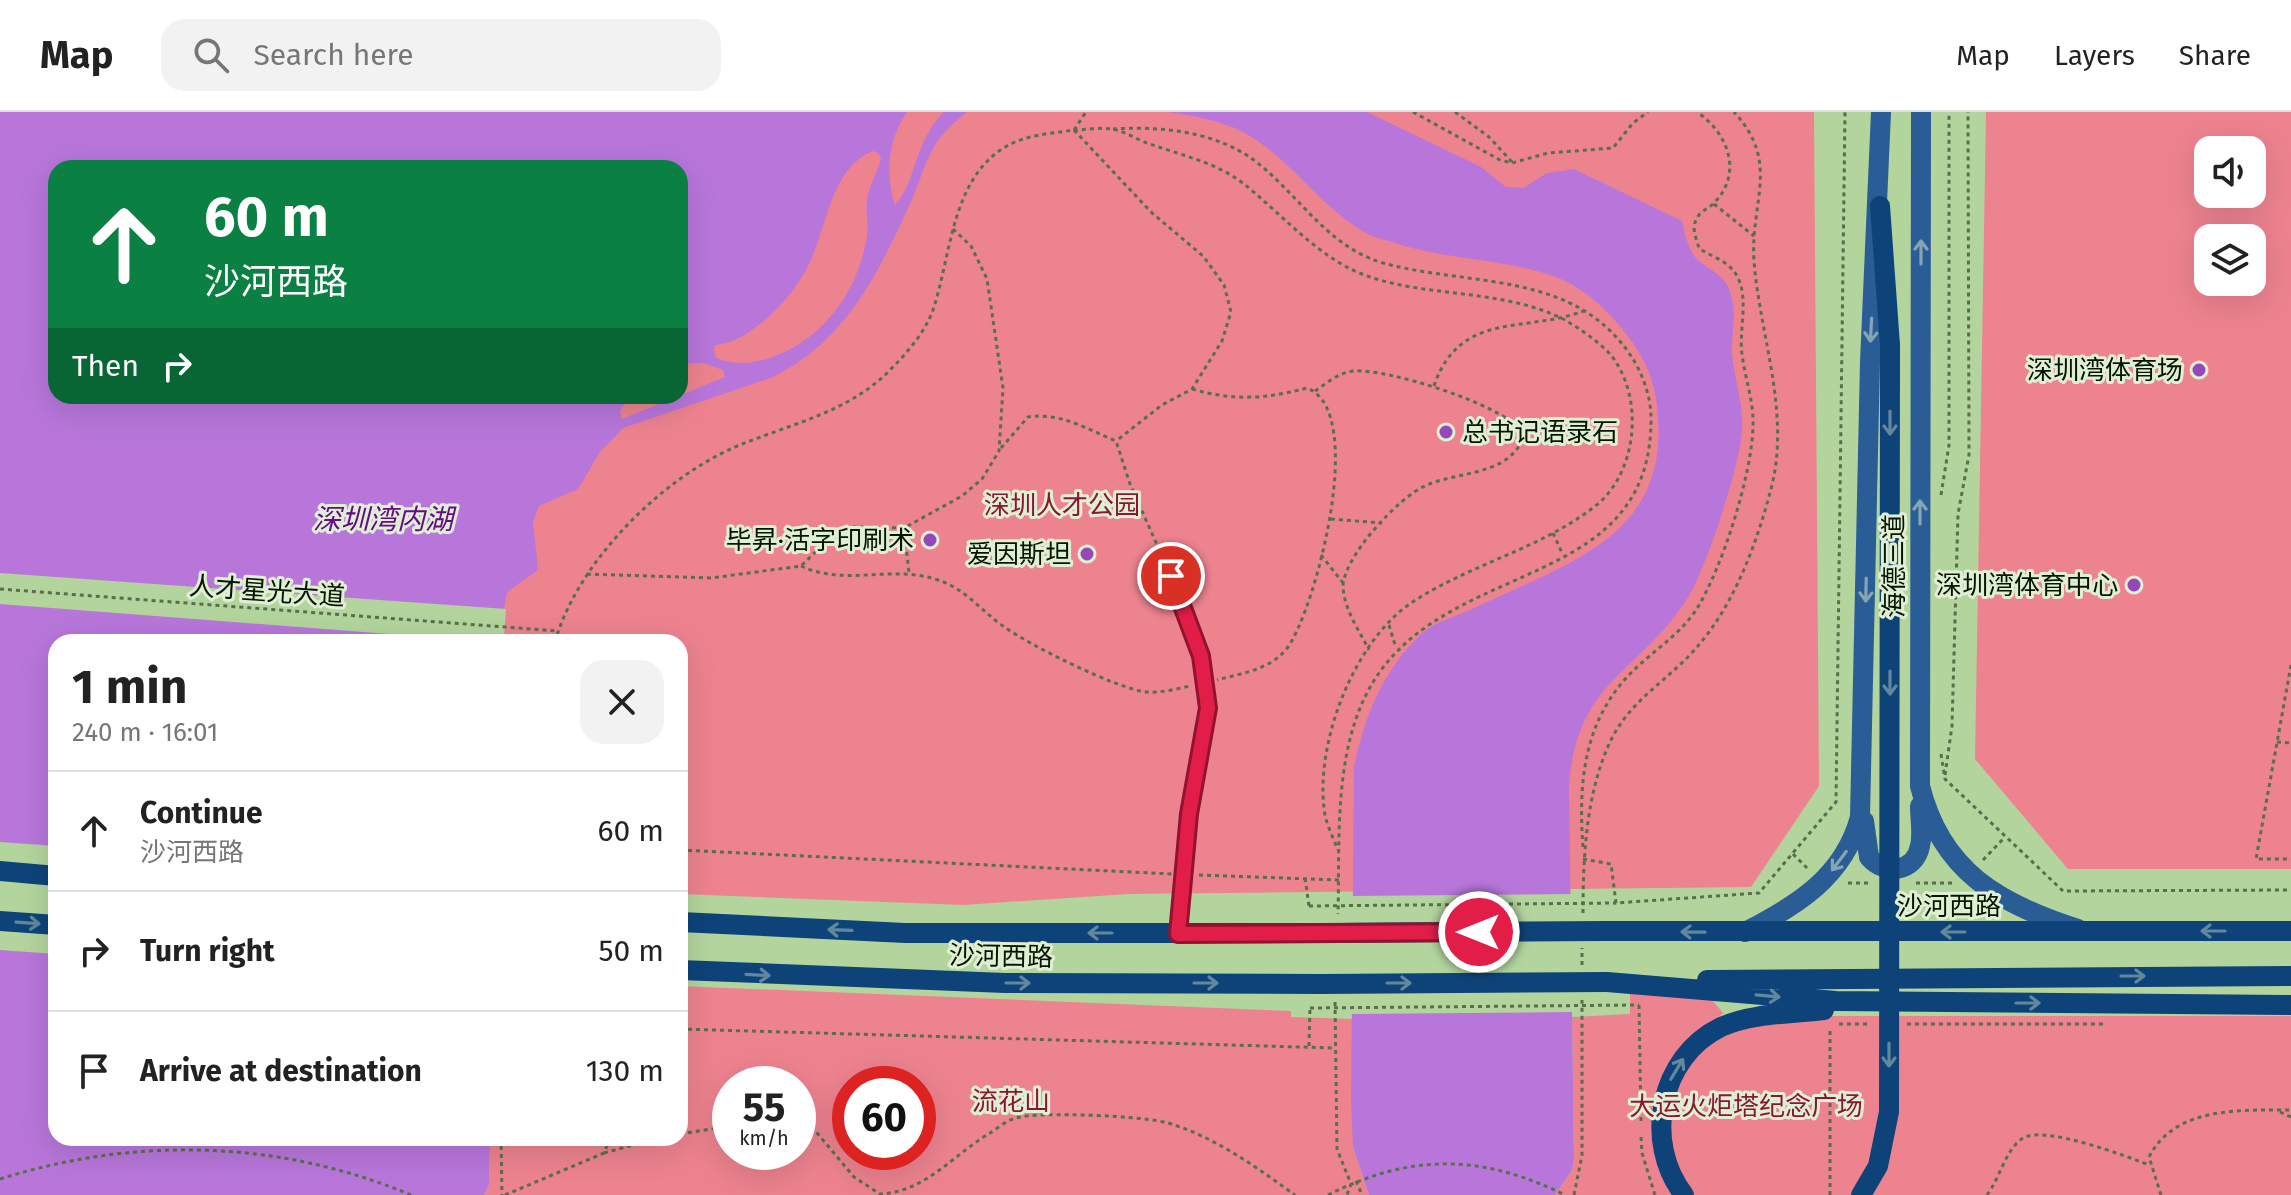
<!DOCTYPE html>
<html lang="en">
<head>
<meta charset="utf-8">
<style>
	:root { --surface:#fff; --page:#f2f2f2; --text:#222; --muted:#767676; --line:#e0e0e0 }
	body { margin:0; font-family:"Fira Sans","Noto Sans SC",sans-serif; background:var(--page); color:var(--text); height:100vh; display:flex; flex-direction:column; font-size:30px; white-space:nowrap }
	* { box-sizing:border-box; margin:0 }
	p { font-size:26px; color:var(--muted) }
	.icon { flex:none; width:44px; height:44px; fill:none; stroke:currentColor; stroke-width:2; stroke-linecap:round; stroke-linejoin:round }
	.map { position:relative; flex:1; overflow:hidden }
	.sheet { position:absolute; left:48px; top:522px; width:640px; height:512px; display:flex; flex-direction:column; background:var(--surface); border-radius:24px; box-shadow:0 8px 32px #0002 }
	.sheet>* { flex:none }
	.hud { position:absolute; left:48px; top:48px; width:640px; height:244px; border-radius:24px; box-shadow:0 8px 32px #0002; background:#0b8043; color:#fff; overflow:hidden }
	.buttons { position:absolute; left:2194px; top:24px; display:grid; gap:16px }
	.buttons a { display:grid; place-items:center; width:72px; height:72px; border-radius:16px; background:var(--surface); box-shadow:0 8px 32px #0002; font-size:40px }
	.speed { position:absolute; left:712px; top:954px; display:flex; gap:16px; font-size:40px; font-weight:700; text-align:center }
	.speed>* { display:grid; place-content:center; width:104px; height:104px; border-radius:50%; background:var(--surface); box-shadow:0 8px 32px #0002; line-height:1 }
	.speed small { font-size:20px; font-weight:400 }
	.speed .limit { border:12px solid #d22; background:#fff; color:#111 }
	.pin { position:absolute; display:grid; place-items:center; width:68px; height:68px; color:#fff; margin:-34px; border:4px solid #fff; border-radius:50%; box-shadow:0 2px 8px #0007 }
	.me { position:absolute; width:88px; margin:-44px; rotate:270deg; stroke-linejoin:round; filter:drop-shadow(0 0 6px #0008) }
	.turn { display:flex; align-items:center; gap:28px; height:168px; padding:0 24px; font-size:36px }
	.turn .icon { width:104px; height:104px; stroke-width:2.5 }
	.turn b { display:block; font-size:56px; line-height:68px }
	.then { display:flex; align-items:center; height:76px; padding:0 24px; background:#0003; gap:16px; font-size:30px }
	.round { display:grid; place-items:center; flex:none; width:84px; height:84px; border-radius:24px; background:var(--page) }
	.head { display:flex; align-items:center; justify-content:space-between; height:136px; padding:0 24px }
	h1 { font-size:48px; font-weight:700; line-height:60px }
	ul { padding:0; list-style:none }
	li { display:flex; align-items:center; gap:24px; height:120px; padding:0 24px; border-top:2px solid var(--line) }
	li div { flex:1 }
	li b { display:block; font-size:30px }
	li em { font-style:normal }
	header { display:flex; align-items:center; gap:48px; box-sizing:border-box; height:112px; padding:0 40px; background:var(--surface); border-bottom:2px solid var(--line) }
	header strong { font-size:38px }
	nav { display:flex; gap:44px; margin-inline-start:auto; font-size:28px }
	.search { width:560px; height:72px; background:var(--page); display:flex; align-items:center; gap:20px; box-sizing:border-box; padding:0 28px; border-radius:24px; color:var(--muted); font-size:30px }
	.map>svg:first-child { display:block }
</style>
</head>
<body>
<header>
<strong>Map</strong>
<div class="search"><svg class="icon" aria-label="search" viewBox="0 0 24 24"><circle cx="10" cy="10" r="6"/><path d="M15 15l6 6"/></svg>Search here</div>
<nav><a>Map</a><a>Layers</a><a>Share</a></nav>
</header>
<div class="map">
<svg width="2291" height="1083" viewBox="0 0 2291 1083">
	<rect width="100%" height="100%" fill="#b3d59d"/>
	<path fill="#ed838f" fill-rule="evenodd" d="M0 0H1814L1819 674 1751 775 1129 782 963 793 680 782V530H56ZM56 56H680V284H56Z
		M1986 0H2291V757H2068L1975 647ZM2208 38H2252V82H2208ZM2208 126H2252V170H2208Z
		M680 874 1291 899V905L1353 907V1035L1369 1083H484L489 1073 490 1026H680ZM730 972H798V1040H730ZM850 972H918V1040H850Z
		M1630 882 1708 883 1723 901 1720 904H2291V1083H1555L1572 1058 1574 1046 1572 905 1630 902Z"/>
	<path fill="#b876da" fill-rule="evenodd" d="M0 0H907C888 27 885 62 895 93 917 69 914 29 944 0H967C926 32 929 49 910 92 877 164 845 230 771 266L623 316 600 340 578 377 539 394 533 410 538 458 507 480 498 530H56V1026H490L489 1073 484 1083H0ZM873 39 878 41 881 47C877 61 869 74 867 88 865 100 869 112 867 124 859 176 827 222 780 242 760 251 734 255 715 245L714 234C721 231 730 231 737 227 765 213 793 183 807 156 827 120 829 56 873 39ZM56 56H680V252L703 251 723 258 725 265 622 307 620 299 629 284H56Z
		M1168 0H1367L1481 55 1506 75 1523 76 1547 61 1574 57 1682 109C1685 122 1688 139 1698 148 1718 165 1728 162 1733 192 1736 208 1731 225 1732 241 1734 267 1744 292 1742 319 1740 353 1705 462 1685 490 1636 563 1577 569 1569 674L1574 1046 1572 1058 1555 1083H1369L1353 1035 1351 990 1354 655C1365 604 1382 560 1420 523 1433 510 1458 504 1474 496 1577 447 1679 421 1655 281 1648 238 1601 185 1563 168 1510 146 1451 149 1398 132 1387 128 1374 126 1364 120 1319 94 1289 45 1243 20 1219 8 1195 4 1168 0Z"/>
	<path fill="#b3d59d" d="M0 461 506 497 504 525 502 530H492L0 492Z
		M0 730 56 734V842L0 838Z
		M1574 782 1576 900 1349 902V784Z"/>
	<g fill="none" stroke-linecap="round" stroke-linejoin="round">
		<path stroke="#596f4b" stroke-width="3" stroke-dasharray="4 4" stroke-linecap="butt" d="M1413 0 1500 48 1512 51 1548 41 1613 36 1633 11 1648 0
			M1455 0 1489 25 1512 50
			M1113 17C1159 14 1212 19 1251 46 1297 79 1325 134 1383 151 1470 175 1574 158 1631 244 1642 260 1651 285 1651 305 1653 476 1460 446 1379 561 1332 628 1340 724 1338 802
			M1074 18C1086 18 1100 15 1112 17 1124 19 1136 27 1147 31 1180 43 1216 50 1244 72 1284 104 1321 149 1370 165 1433 186 1505 177 1565 208 1580 217 1598 229 1610 242 1645 284 1638 362 1594 395 1540 437 1468 453 1411 491 1354 530 1316 629 1324 696 1325 710 1333 725 1338 738
			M1074 18 1151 100 1203 144 1224 173 1231 200 1222 229 1192 277 1162 293 1116 329
			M1714 92 1754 124
			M1434 274C1460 197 1527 222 1586 198
			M1192 277C1233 289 1266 287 1307 276 1368 299 1316 495 1288 535 1271 558 1242 561 1217 568
			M1315 279C1327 271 1338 261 1353 259 1386 256 1501 292 1520 318L1519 334C1500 364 1454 360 1425 374 1399 385 1342 446 1343 476 1345 499 1359 518 1369 538
			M1001 336 1028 305C1060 300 1087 317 1116 329L1130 372 1166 453
			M1941 383 1949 333V0
			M1331 407 1382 411
			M904 416 909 460
			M1553 421 1563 443
			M1321 443 1343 471
			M801 454C846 475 892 452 938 468 966 477 980 498 1003 514 1027 532 1119 578 1147 580 1161 581 1176 577 1190 574
			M587 462 711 466 801 454 834 422 854 415 904 416 962 384 982 367 999 339 1003 276 987 167 971 134 953 117
			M0 477 558 519
			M1389 513 1396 536
			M555 530C577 451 661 367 735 335 789 312 849 301 891 257 907 241 925 220 933 198 952 142 951 58 1015 30 1034 22 1055 21 1074 18L1086 0
			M2291 553 2256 747H2291
			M2277 630 2291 631
			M1941 642 1945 667 2063 779 2291 778
			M1945 663 1952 614 1958 402 1969 343 1968 0
			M1583 735C1578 668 1584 605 1636 556 1656 537 1680 522 1696 498 1722 457 1752 363 1753 314 1754 289 1745 267 1742 242 1738 215 1753 177 1730 155 1722 147 1708 143 1699 136 1696 126 1691 116 1697 106 1700 99 1710 96 1715 90 1743 60 1728 21 1697 0
			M680 738 1172 762
			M1793 742 1807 756
			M1583 747 1611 752 1616 791 1759 781 1836 690 1845 0
			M1983 748 2005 725
			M1199 763 1339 768
			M1305 766 1309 794
			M1848 771H1872
			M1916 771H1952
			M1583 801C1583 744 1586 680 1611 628 1631 587 1669 568 1697 535 1734 493 1757 431 1771 377 1791 301 1760 225 1754 149 1750 89 1781 51 1734 0
			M1582 853V836
			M1335 890 1337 1037 1351 1072 1347 1083
			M1639 893 1641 1009
			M1839 912H1871
			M1907 912H2107
			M680 917 1334 936
			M1309 934 1310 896
			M2280 1000 2291 1005
			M798 1009H807L854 1065 880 1082C925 1080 953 1043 990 1021 998 1016 1007 1008 1016 1006 1039 999 1145 1004 1168 1011 1215 1025 1256 1055 1295 1083
			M680 1022 730 1014
			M1641 1025 1642 1041 1655 1083
			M501 1026 502 1083
			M604 1041 658 1026
			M0 1067C136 1024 280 1028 411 1083
			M1356 1069 1362 1083
			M505 1083 604 1041 610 1026
			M1328 1083C1411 1041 1482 1042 1565 1083
			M1574 1083 1582 1043V888
			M1830 1083V915
			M1987 1083C2000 1066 2005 1038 2023 1026 2044 1013 2126 1044 2149 1053
			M2161 1083 2149 1045C2175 994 2242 998 2291 998"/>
		<path stroke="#6081a8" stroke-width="10" d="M1171 464 1201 544 1208 596 1189 702 1178 822"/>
		<path stroke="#2a5c95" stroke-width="20" d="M1921 0 1920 674C1941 759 1999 792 2078 817
			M1864 709 1869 745C1885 764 1915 760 1920 734 1923 722 1920 707 1920 694
			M1745 820C1796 794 1844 765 1860 705L1870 250 1881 0"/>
		<path stroke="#0e4379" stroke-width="20" d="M1880 94 1890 233
			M0 759 56 764
			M0 809 56 813
			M680 810 905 821H1320
			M1606 819H2291
			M680 858 1005 871 1321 872
			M1707 868 2291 864
			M1607 870 1836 889 2291 893
			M1684 1083C1643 1030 1659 945 1721 915 1752 901 1790 902 1824 898"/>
		<path stroke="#596f4b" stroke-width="3" stroke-dasharray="4 4" stroke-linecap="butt" d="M1309 794 1616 791
			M1310 896 1639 893"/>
		<path stroke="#0e4379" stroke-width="20" d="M1320 821 1606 819
			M1321 872 1607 870
			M1861 1083 1878 1054 1889 1000 1890 233"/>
	</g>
	<defs><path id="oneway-shaft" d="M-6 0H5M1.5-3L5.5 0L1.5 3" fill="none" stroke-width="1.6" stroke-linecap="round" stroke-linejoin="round" transform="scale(2)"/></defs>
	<g stroke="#84a6b4">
		<use href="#oneway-shaft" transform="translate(1921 140) rotate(-90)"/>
		<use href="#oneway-shaft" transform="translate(1871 218) rotate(93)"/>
		<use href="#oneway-shaft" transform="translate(1920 400) rotate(-90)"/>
		<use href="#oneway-shaft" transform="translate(1866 478) rotate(91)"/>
		<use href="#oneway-shaft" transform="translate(1839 749) rotate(127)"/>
	</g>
	<g stroke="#61889d">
		<use href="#oneway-shaft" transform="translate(1890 311) rotate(90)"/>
		<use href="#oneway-shaft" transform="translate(1890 571) rotate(90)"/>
		<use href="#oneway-shaft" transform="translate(28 811) rotate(4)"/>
		<use href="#oneway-shaft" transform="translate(840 818) rotate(-178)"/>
		<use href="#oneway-shaft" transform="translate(2213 819) rotate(180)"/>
		<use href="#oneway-shaft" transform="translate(1693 820) rotate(-179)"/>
		<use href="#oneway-shaft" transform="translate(1953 820) rotate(180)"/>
		<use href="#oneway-shaft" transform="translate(1100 821) rotate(-180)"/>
		<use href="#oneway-shaft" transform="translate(758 863) rotate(3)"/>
		<use href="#oneway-shaft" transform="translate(2133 864)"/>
		<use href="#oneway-shaft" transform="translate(1018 871)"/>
		<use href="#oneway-shaft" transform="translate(1206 871)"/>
		<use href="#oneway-shaft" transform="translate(1399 871)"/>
		<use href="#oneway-shaft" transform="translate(1768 884) rotate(5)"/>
		<use href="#oneway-shaft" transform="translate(2028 891)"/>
		<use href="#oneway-shaft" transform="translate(1889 943) rotate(90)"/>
		<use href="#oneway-shaft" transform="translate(1677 957) rotate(-59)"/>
	</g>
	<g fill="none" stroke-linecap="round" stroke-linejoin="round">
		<defs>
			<path id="route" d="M1171 464 1201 544 1208 596 1189 702 1178 822 1479 820"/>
		</defs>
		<use href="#route" stroke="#92132f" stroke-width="20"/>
		<use href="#route" stroke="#e11d48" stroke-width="14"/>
	</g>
	<g fill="#9548b9" stroke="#deefd3" stroke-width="3">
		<circle cx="2199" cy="258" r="8"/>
		<circle cx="1446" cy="320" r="8"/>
		<circle cx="930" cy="428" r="8"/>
		<circle cx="1087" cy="442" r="8"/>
		<circle cx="2134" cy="473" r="8"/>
	</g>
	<g text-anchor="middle" stroke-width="6" stroke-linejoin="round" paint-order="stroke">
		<g font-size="26" fill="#081402" stroke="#deefd3" text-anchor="end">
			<text x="2183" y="267">深圳湾体育场</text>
			<text x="1462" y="329" text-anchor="start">总书记语录石</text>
			<text x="914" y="437">毕昇·活字印刷术</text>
			<text x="1071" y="451">爱因斯坦</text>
			<text x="2118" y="482">深圳湾体育中心</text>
		</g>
		<g font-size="26" fill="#8b1634" stroke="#deefd3">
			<text x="1062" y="402">深圳人才公园</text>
			<text x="1011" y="998">流花山</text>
			<text x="1746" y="1003">大运火炬塔纪念广场</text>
		</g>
		<g font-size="26" fill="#081402" stroke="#deefd3">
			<text transform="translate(1894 454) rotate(-90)" y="9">海德三道</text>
			<text transform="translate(267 479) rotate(4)" y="9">人才星光大道</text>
			<text x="1949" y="803">沙河西路</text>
			<text transform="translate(1001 844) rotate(1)" y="9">沙河西路</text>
		</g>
		<g font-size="28" font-style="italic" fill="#670989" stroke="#deefd3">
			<text x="383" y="417">深圳湾内湖</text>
		</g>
	</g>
</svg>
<div class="buttons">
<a><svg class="icon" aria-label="sound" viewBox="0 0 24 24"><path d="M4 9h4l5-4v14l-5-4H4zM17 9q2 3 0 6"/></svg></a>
<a><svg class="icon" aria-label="layers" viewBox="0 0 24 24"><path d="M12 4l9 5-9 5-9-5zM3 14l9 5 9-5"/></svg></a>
</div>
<div class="speed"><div>55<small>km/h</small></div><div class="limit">60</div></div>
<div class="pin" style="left:1171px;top:464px;background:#d93025"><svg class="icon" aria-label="arrive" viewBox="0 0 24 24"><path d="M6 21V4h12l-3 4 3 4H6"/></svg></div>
<svg class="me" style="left:1479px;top:820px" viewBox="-20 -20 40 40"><circle r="17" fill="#e11d48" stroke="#fff" stroke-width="3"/><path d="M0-11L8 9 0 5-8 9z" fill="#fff"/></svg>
<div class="hud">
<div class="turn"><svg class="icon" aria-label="ahead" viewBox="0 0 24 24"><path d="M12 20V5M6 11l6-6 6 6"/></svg><div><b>60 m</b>沙河西路</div></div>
<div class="then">Then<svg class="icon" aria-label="right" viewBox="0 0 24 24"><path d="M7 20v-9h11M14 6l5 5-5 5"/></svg></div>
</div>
<section class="sheet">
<div class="head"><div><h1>1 min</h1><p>240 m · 16:01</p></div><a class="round"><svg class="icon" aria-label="close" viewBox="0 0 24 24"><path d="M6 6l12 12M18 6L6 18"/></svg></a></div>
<ul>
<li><svg class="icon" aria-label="ahead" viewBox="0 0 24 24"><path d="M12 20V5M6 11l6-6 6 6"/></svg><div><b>Continue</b><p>沙河西路</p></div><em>60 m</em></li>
<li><svg class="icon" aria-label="right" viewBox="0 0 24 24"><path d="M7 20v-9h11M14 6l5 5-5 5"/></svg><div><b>Turn right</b></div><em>50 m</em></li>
<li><svg class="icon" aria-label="arrive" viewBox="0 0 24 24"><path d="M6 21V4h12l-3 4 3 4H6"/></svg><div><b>Arrive at destination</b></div><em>130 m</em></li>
</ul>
</section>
</div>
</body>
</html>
